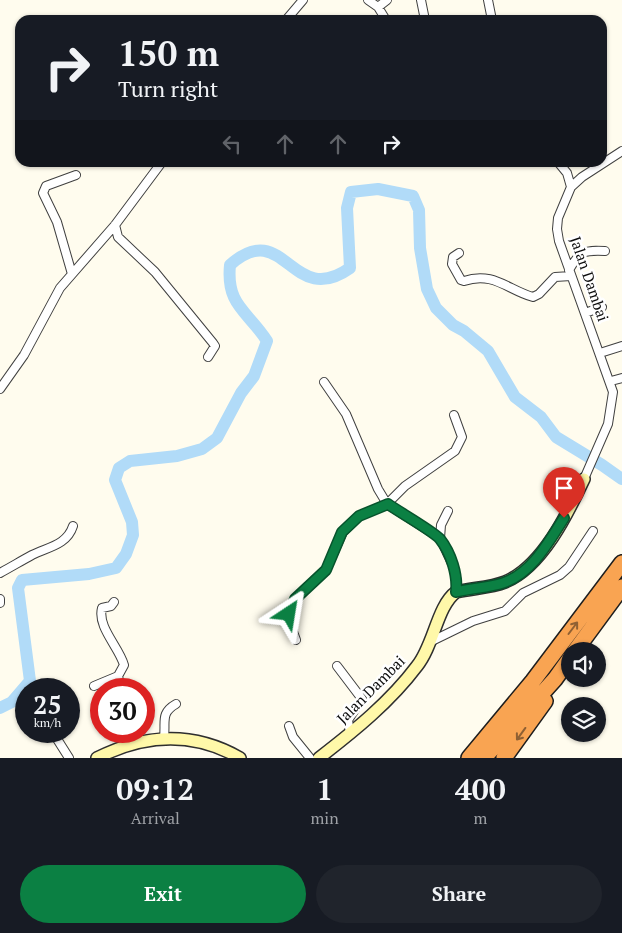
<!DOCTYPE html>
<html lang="en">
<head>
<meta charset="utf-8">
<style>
	:root { --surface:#171b24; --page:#20242c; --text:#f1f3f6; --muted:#9ea1a6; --accent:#0b8043 }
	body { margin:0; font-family:"PT Serif",serif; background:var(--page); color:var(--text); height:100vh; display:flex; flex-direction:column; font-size:19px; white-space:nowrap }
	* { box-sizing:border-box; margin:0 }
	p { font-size:16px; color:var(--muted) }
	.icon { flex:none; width:28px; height:28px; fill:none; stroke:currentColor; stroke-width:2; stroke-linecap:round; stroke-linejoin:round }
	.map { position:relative; height:758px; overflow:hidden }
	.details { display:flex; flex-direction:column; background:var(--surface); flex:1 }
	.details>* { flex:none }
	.banner { position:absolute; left:15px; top:15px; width:592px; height:152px; border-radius:15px; box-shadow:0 1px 4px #0004; background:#171b24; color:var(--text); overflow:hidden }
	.buttons { position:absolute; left:561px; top:642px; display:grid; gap:10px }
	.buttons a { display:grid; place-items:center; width:45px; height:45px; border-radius:50%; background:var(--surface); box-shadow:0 1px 4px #0004; font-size:25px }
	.speed { position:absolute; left:15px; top:678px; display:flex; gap:10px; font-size:25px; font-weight:700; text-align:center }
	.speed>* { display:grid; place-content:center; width:65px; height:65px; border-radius:50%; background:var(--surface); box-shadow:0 1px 4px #0004; line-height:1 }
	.speed small { font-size:12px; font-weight:400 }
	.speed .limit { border:8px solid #d22; background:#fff; color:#111 }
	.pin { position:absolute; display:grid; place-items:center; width:42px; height:42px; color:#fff; margin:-51px -21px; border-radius:50% 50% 50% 0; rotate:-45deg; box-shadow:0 0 5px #0007 }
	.pin .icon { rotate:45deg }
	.me { position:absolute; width:55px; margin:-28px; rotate:33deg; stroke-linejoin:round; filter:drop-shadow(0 0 4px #0008) }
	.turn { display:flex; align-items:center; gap:18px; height:105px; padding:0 20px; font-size:22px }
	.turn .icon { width:65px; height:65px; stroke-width:2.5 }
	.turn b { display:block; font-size:35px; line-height:42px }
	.lanes { display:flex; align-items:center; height:48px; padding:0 20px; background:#0003; justify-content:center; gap:25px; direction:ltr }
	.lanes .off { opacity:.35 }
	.eta { display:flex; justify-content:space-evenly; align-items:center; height:85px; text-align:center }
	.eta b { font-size:30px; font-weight:600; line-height:35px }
	.cta { display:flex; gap:10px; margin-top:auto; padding:10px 20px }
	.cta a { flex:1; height:58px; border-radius:30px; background:var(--accent); color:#fff; font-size:20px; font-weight:600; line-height:58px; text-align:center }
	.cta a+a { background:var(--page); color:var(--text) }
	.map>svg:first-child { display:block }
</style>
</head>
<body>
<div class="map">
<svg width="622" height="758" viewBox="0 0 622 758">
	<rect width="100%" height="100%" fill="#fffcee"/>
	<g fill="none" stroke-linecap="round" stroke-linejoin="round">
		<path stroke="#b1dbf8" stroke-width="12" d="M0 708 12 702 30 681 18 588 22 580 89 574 116 568 126 554 133 535 132 522 115 480 119 468 130 461 177 456 202 449 217 438 241 393 254 376 267 341C248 311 226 306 230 265 285 216 291 310 350 268L347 208 351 192 378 189 413 196 419 210 420 248 427 289 436 308 453 325 464 331 488 351 515 397 541 417 556 437 602 465 622 479"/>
		<defs>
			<path id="street" d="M368 0 378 7 386 20
				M421 0 425 20
				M488 0 492 20
				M378 7 387 0
				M286 20 303 0
				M558 162 567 173 571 187 558 218 557 229 559 241 613 392 608 424 584 479
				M571 187 582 177 622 151
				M115 225 118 237 155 272 213 343 215 346 208 357
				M459 253 453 257 452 264 461 280 464 281C493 271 508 290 533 297L539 294 555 277 571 276
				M569 270C580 251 583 250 605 251
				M72 274 57 222 43 193 46 186 76 175
				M585 313 602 307
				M600 353 622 346
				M611 381 622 378
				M324 382 346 414 378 489 387 504 440 538 453 566 457 581 456 592
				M0 389 24 355 60 288 115 225 162 162
				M440 538 441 525 448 511
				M0 573C11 567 21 561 32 555 48 547 67 545 73 526
				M0 599V603
				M114 602 111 606 102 608C97 627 119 647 124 665L118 676 121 689
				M296 640 289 621 291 607 295 599 326 570 343 532 359 516 387 504 405 486 455 451 462 437 454 415
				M432 641 473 621 505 611 523 593 560 575 569 567 593 531
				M337 666 362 699 348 720 350 733
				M94 686 118 676
				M289 726 293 737 310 758
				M52 731 69 758
				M131 731 135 742
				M164 737C166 722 160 713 176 704"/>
			<path id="secondary" d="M97 758C144 734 193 731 240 758
				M319 758C354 731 390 702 417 666 434 645 437 606 456 592 472 588 490 588 505 582 542 567 568 513 584 479"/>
			<path id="highway" d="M575 651 622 587
				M469 758 533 681 622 563
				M484 758 555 679 570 658
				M504 758 545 701"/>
		</defs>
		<use href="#street" stroke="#404040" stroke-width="10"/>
		<use href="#secondary" stroke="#2f2f2f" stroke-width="14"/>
		<use href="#highway" stroke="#1e1e1e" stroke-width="18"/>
		<use href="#street" stroke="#fff" stroke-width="8"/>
		<use href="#secondary" stroke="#fff8a9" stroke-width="11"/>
		<use href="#highway" stroke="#f9a452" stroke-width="15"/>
	</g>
	<defs><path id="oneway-shaft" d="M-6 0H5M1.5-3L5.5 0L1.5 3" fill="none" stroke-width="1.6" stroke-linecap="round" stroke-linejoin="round" transform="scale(1.25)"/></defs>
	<g stroke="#8f6033">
		<use href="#oneway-shaft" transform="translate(573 628) rotate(-53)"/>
		<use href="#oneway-shaft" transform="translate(521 734) rotate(126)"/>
	</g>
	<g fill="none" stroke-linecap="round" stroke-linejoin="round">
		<defs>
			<path id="route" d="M289 614 295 599 326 570 342 532 359 516 388 504C399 512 433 531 440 539 451 553 458 575 456 592 471 588 488 588 503 583 532 573 548 543 564 518"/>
		</defs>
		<use href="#route" stroke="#07532c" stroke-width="12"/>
		<use href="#route" stroke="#0b8043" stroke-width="9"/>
	</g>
	<g text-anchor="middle" stroke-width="5" stroke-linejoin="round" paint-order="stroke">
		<g font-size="15" fill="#0d0d0d" stroke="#fff">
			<text transform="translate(589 279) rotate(71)" y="5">Jalan Dambai</text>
			<text transform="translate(371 690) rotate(-45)" y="5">Jalan Dambai</text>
		</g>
	</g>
</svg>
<div class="buttons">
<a><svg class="icon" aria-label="sound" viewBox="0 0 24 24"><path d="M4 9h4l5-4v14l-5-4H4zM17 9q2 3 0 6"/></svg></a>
<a><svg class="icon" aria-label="layers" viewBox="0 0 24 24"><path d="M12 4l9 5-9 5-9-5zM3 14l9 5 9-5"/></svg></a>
</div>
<div class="speed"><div>25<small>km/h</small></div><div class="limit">30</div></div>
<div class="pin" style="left:564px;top:518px;background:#d93025"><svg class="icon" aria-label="arrive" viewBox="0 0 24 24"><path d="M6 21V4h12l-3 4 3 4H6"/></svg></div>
<svg class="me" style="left:289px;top:614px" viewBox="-20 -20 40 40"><path d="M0-17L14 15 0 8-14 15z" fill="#0b8043" stroke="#fff" stroke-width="4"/></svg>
<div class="banner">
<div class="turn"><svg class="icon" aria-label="right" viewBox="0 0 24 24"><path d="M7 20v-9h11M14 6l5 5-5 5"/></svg><div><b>150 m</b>Turn right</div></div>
<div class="lanes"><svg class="icon off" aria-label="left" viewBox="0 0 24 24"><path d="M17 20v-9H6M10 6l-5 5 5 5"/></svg><svg class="icon off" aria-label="ahead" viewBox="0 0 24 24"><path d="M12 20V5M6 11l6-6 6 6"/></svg><svg class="icon off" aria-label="ahead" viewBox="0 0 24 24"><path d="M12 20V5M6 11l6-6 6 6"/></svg><svg class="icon" aria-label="right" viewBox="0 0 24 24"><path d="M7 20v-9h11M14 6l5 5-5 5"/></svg></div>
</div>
</div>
<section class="details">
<div class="eta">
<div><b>09:12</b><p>Arrival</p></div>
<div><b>1</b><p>min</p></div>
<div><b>400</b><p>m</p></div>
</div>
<div class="cta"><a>Exit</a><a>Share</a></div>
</section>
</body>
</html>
